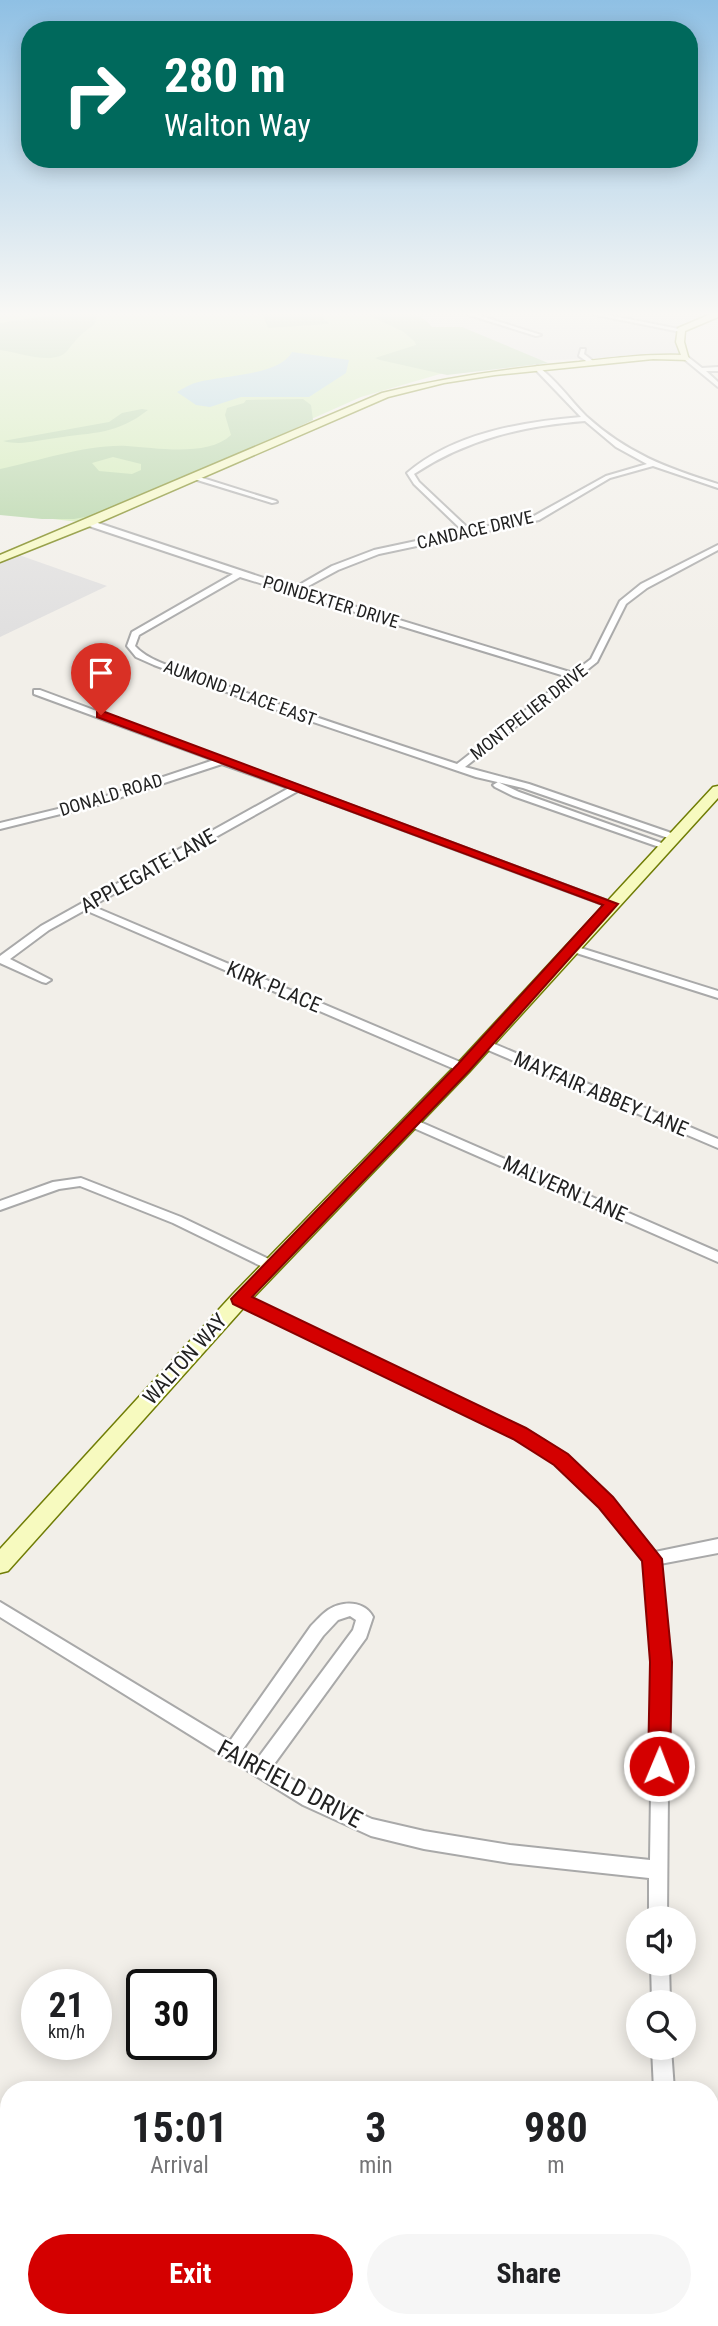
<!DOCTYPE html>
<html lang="en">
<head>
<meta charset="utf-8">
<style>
	:root { --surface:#fff; --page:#f6f6f6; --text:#202124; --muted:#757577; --accent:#d40000 }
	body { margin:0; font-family:"Roboto Condensed",sans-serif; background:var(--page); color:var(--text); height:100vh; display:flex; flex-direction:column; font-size:26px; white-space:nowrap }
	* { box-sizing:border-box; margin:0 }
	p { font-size:23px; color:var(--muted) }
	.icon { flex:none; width:38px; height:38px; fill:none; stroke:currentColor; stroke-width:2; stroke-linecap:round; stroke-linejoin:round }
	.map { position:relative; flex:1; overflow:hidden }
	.side { position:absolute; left:0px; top:2081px; width:719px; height:247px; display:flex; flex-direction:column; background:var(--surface); border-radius:28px 28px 0 0; box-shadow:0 4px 18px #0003 }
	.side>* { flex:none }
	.guide { position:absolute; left:21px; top:21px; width:677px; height:147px; border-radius:28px; box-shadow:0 4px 18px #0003; background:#00695c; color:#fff; overflow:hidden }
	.tools { position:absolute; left:626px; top:1906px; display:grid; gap:14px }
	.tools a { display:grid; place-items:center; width:70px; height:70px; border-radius:50%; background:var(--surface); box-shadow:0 4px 18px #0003; font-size:35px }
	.speed { position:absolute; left:21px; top:1969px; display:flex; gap:14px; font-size:35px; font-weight:700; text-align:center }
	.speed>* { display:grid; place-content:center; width:91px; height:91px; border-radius:50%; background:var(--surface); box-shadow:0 4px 18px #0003; line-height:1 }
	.speed small { font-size:18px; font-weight:400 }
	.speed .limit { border:4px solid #111; border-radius:10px; background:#fff; color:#111 }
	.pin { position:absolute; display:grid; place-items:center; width:60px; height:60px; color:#fff; margin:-72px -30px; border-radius:50% 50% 50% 0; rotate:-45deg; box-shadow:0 0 7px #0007 }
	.pin .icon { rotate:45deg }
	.me { position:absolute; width:77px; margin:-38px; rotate:1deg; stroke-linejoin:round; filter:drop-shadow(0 0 5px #0008) }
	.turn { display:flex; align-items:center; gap:24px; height:147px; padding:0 28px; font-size:32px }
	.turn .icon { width:91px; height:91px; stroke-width:2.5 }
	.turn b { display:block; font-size:49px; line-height:60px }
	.eta { display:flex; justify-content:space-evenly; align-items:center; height:119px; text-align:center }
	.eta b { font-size:42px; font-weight:700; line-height:49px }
	.button { display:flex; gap:14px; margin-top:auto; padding:14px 28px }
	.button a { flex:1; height:80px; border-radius:42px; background:var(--accent); color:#fff; font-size:28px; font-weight:700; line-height:80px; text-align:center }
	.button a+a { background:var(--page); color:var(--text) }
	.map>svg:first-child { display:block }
</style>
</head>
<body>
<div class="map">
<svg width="718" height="2326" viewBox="0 0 718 2326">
	<rect width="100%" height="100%" fill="#f2efe9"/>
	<path fill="#e0dfdf" d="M406 314H707L675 329 685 355 478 363Z
		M19 555 107 586 0 637V563Z"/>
	<path fill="#cdebb0" d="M0 314H399L478 363 361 397 79 522 0 513Z"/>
	<path fill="#add19e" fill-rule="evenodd" d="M59 314H97L95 324C83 332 76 339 68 350 55 367 18 352 0 350V323Z
		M257 314H321L329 324 268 328 263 316Z
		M366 314C389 314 417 307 432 327H462L548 363 447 375 380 360 375 358 416 345 415 342 404 332Z
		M303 399 311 405 313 420 167 488 102 514 74 519H42L0 515V469C39 461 88 444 127 446 157 448 208 457 231 435L225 415 227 408 244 403 246 400ZM113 457 141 464V470L132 474 99 471 92 463Z
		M142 409 148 410C116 435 94 432 56 438 36 440 23 446 3 441L109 422 122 413Z"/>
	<path fill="#aad3df" d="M292 352 349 360 346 373 309 397H241L210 407 196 405 177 392C182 389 187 386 192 384 217 375 279 377 292 352Z"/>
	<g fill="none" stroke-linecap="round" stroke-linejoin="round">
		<defs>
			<path id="street" d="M466 314H475L541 335 536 336Z
				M591 314H603L684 330 681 332Z
				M581 349H585L584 354 593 361V363H589L579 356Z
				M684 357H688L702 368 718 367V371H706L718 382V387L684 359Z
				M537 366C555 378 570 400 586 416 627 453 666 468 718 484V488L653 466 610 478 539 520 379 554 338 570 301 590 573 673 591 659 620 601 641 584 718 545V550L647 588 626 604 597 662 465 767 529 784 677 835V839H671L523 788 476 777 254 702 154 665 136 657 127 646 132 632 233 574 86 525V521H92L294 588 332 566 374 550 463 531 414 484 407 473C454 433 521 422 581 417L535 369ZM585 421 616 447 647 464 606 476 534 516 470 530 419 482 414 474C467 439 522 426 585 421ZM240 577 568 677 457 764C375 737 293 710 213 681 190 672 151 664 135 646L139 635Z
				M196 476 276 501 277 502 272 503 194 479 193 478Z
				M34 690H40L616 904 611 907 607 906 298 791 92 906 467 1065 469 1068 467 1071H459L85 910 49 930 10 959 51 980 46 983 42 982 0 963V956L41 926 289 788 222 764 97 805 0 829V823L91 801 214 760 34 694Z
				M498 782 519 792 670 846 665 849 662 848 513 796 495 787 493 785Z
				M571 945 718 991V998L567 950 566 948 567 946Z
				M485 1040 718 1139V1148L481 1047 479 1044Z
				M411 1118 718 1252V1262L407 1125 405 1122Z
				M81 1178 181 1217 277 1263 279 1266 277 1269H267L173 1223 80 1186 59 1189 0 1210V1201L53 1182Z
				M240 1294 525 1429 566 1455 611 1498 655 1552 718 1539V1553L660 1564 669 1662 667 1918H649V1878L510 1863 424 1849 371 1836 303 1805 232 1761 225 1759 224 1756 0 1617V1602L230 1741 311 1626C316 1621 322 1614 328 1610 342 1601 364 1600 373 1617L366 1638 272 1767 315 1793 372 1819 424 1831 510 1845 650 1860 653 1662 644 1561 601 1506 556 1463 515 1437 235 1302 233 1299 235 1296ZM350 1616 356 1620 353 1630 258 1758 243 1749 323 1636 338 1620Z
				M651 1964H669L670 2002H652Z
				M652 2048H671L674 2090H654Z
				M161 2319H184L181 2326H158Z
				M638 2319H660L659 2326H637Z"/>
			<path id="secondary" d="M711 314H718V317L685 331 684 342 689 360 653 359 495 375 444 383 388 397 93 525 0 562V555L382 393C447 377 511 368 579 362 613 358 647 354 681 355L676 342 678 328Z
				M718 786V798L469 1072 247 1304 8 1571 0 1573V1549L233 1294 457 1064 713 787Z"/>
		</defs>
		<use href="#street" stroke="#a9a9a9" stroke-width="4"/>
		<use href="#secondary" stroke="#707d05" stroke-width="3"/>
		<use href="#street" fill="#fff" fill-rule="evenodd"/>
		<use href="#secondary" fill="#f7fabf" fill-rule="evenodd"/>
	</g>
	<linearGradient id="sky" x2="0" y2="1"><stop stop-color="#8fc0e4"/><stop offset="0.49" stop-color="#f9f8f5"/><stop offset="1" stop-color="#f9f8f5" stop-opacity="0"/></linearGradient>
	<rect width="718" height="640" fill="url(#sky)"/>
	<path fill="#d40000" stroke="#8a0000" stroke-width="2" d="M97 712H105L618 904 469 1071 252 1297 526 1428 568 1454 613 1497 662 1559 672 1662 670 1766 667 1773 659 1776 651 1773 648 1766 650 1662 642 1561 599 1508 554 1465 513 1439 233 1304 231 1299 458 1064 603 905 97 717Z"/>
	<g text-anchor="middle" stroke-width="5" stroke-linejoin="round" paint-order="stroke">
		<g font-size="18" fill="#222" stroke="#fff">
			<text transform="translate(475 530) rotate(-13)" y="6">CANDACE DRIVE</text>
			<text transform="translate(331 602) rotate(17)" y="6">POINDEXTER DRIVE</text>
			<text transform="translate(240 693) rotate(20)" y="6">AUMOND PLACE EAST</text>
			<text transform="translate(529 712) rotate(-38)" y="6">MONTPELIER DRIVE</text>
			<text transform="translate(111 795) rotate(-17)" y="6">DONALD ROAD</text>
		</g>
		<g font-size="21" fill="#222" stroke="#fff">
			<text transform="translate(148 871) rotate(-29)" y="7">APPLEGATE LANE</text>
			<text transform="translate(274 987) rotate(23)" y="7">KIRK PLACE</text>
			<text transform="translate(601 1094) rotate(23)" y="7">MAYFAIR ABBEY LANE</text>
			<text transform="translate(565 1189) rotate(24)" y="7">MALVERN LANE</text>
			<text transform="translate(185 1359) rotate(-48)" y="7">WALTON WAY</text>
		</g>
		<g font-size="24" fill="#222" stroke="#fff">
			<text transform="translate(290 1784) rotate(28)" y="8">FAIRFIELD DRIVE</text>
		</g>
	</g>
</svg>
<div class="tools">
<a><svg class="icon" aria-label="sound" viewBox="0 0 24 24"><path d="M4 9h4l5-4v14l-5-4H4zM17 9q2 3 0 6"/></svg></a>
<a><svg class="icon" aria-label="search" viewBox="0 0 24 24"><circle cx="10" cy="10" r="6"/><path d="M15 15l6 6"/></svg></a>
</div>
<div class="speed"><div>21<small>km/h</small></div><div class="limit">30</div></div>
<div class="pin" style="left:101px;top:715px;background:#d93025"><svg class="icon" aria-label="arrive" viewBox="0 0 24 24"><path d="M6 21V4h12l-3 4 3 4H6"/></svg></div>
<svg class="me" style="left:659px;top:1766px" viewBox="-20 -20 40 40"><circle r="17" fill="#d40000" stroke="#fff" stroke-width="3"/><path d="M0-11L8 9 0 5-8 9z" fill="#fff"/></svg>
<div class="guide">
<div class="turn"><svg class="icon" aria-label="right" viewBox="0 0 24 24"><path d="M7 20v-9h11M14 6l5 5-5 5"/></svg><div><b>280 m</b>Walton Way</div></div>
</div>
<section class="side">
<div class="eta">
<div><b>15:01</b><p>Arrival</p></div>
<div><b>3</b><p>min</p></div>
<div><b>980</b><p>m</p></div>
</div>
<div class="button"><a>Exit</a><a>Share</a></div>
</section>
</div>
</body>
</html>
